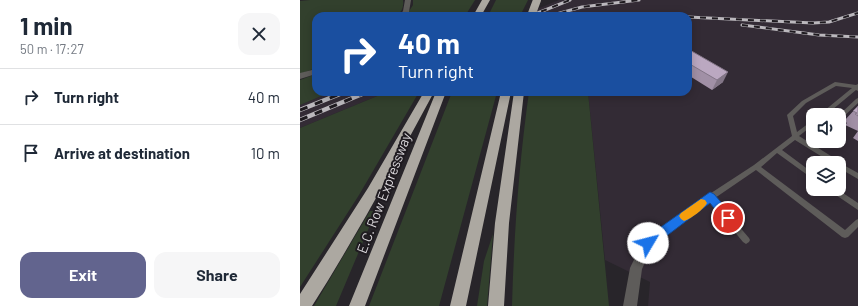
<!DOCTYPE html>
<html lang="en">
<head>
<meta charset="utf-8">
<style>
	:root { --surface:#fff; --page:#f6f6f7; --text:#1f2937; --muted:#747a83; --line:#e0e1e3; --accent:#62648e }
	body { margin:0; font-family:Barlow,sans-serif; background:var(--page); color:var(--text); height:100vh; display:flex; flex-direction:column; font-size:15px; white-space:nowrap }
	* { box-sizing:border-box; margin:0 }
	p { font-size:13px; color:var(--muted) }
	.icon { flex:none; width:22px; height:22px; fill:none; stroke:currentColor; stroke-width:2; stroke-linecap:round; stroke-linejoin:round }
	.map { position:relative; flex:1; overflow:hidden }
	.drawer { display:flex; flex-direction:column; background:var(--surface); width:300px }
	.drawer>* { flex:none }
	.banner { position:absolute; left:12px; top:12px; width:380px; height:84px; border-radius:12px; box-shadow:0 2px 10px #0003; background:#1a4fa0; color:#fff; overflow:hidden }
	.controls { position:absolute; left:506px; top:108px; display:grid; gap:8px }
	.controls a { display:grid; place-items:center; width:40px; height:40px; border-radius:8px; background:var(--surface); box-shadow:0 2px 10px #0003; font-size:20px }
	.pin { position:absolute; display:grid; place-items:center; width:34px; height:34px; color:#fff; margin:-17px; border:2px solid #fff; border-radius:50%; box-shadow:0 1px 4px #0007 }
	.me { position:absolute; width:44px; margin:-22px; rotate:53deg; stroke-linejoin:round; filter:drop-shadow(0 0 3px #0008) }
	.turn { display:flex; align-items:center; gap:14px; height:84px; padding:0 20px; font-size:18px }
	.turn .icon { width:52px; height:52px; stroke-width:2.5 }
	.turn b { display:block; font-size:28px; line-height:34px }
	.round { display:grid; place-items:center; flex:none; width:42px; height:42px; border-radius:12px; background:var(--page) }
	.summary { display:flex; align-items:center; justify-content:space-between; height:68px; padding:0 20px }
	h1 { font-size:24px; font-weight:700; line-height:30px }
	.primary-button { display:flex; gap:8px; margin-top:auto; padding:8px 20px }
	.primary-button a { flex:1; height:46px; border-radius:12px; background:var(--accent); color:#fff; font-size:16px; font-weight:700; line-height:46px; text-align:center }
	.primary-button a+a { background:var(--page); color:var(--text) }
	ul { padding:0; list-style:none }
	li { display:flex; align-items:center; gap:12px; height:56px; padding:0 20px; border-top:1px solid var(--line) }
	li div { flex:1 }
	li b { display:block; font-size:15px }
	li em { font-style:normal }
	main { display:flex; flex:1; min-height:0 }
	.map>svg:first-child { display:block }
</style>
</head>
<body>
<main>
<section class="drawer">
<div class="summary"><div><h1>1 min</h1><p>50 m · 17:27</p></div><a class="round"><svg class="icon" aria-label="close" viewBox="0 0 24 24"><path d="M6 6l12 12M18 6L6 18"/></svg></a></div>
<ul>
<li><svg class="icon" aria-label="right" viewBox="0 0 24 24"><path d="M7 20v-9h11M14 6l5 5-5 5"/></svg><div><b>Turn right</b></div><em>40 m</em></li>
<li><svg class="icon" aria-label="arrive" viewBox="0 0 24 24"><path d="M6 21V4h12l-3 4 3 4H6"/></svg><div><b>Arrive at destination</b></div><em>10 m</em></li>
</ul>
<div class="primary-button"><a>Exit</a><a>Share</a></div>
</section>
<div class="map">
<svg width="558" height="306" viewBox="0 0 558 306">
	<rect width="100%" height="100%" fill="#28252a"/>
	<path fill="#332b35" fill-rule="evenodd" d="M259 0H558V306H348L350 282 305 260 288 92H388V16H220ZM513 115H539V141H513ZM513 163H539V189H513Z
		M31 92H87L0 128V105Z"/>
	<path fill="#32402d" d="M10 0H103C104 7 102 11 97 16H16V68L0 74V1Z
		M113 0H175L165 16H106L113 5Z
		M196 0H228L220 16H188Z
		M16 74V92H31L0 105V80Z
		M87 92H119L59 195 0 287V128Z
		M152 92H197L139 306H69Z
		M229 92H288L309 306H212C214 234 219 163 229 92Z
		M70 211H76L36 306H14Z
		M193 234 187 306H177L184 261Z"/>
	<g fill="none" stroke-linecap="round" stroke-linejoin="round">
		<path fill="#5e5c5a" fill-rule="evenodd" d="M535 82 556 85 558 84V91L556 90 526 115H519L552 88 536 86 506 103 493 116 497 132 513 120V125L499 136 539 161 540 163 558 173V179L539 168V163H532L495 140 482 150 513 173V179L477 153 461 167 545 230 556 220 558 219V227L548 237 545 238 542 237 456 170 415 198 449 238 450 240 449 242 446 244 443 242 409 201 351 246 348 247 345 246 344 243 345 240 408 195 454 165 492 136 487 115 488 114 502 101Z
			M558 98V103L541 119 539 120V115L556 99Z
			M529 189H537L558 203V210L530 191Z"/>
		<path fill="#5e5c5a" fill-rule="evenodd" d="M105 0H111L109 12 106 16H99L103 11Z
			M16 69V74L0 79V73Z
			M348 237 352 239 354 243 342 269 337 306H323L330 268 344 239Z"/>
		<path fill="#aca8a1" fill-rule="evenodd" d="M182 0H190L181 16H173Z
			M124 92H134C95 164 56 237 12 306H0V294L68 188Z
			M136 92H146L65 306H49Z
			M201 92H211L166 306H150Z
			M214 92H224L209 223 204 306H188L195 223Z"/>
		<defs>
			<path id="rail-far1" d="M230 16 270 0
				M249 16 282 7 339 0
				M287 16 329 14 375 16
				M388 17 513 23 529 22 558 13
				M442 25 519 35 558 37"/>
			<path id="rail" d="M0 110 45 92
				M0 120 67 92"/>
		</defs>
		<use href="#rail-far1" stroke="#bbb8bd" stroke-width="3"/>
		<use href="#rail" stroke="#bbb8bd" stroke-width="4.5"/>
		<use href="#rail-far1" stroke="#1f1b20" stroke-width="2" stroke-dasharray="6" stroke-linecap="butt"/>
		<use href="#rail" stroke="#1f1b20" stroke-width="3" stroke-dasharray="8" stroke-linecap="butt"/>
		<path stroke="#aca8a1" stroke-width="8" d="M231 16 237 0"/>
	</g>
	<path fill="#a190a6" d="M388 49 423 82 412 90 388 75Z
		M558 106V141L553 138 558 131 545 125 547 123 544 121Z"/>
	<path fill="#837687" d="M428 72 423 82 412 90 417 80Z"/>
	<path fill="#bba8c1" stroke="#837687" d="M388 49 428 72 417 80 388 63Z
		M558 106V116L555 114 557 113 553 111Z"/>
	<path fill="#1a73e8" stroke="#114b97" d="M410 192 414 194 432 215 434 218 432 222 428 223 425 222 410 203 352 247 348 249 344 247 342 243 344 239Z"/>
	<path fill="#f59e0b" d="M401 199 405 200 407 203C403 210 392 218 384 221L381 219 379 216 381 213Z"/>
	<g text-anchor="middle" stroke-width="4" stroke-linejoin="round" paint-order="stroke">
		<g font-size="14" fill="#dddade" stroke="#1f1b20">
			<text transform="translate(84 193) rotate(-69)" y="5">E.C. Row Expressway</text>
		</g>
	</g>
</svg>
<div class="controls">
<a><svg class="icon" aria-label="sound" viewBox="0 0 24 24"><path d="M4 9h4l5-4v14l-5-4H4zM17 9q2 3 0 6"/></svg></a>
<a><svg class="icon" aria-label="layers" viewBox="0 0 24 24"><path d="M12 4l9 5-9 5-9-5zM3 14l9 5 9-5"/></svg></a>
</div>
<div class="pin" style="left:428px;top:218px;background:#d93025"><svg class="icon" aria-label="arrive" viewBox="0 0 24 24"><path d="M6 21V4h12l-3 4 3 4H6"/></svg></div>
<svg class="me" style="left:348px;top:243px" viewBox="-20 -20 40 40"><circle r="19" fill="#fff"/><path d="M0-13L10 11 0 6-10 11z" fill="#1a73e8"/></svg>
<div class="banner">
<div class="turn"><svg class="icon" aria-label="right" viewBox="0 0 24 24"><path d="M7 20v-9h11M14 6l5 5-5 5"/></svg><div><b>40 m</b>Turn right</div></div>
</div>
</div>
</main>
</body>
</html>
